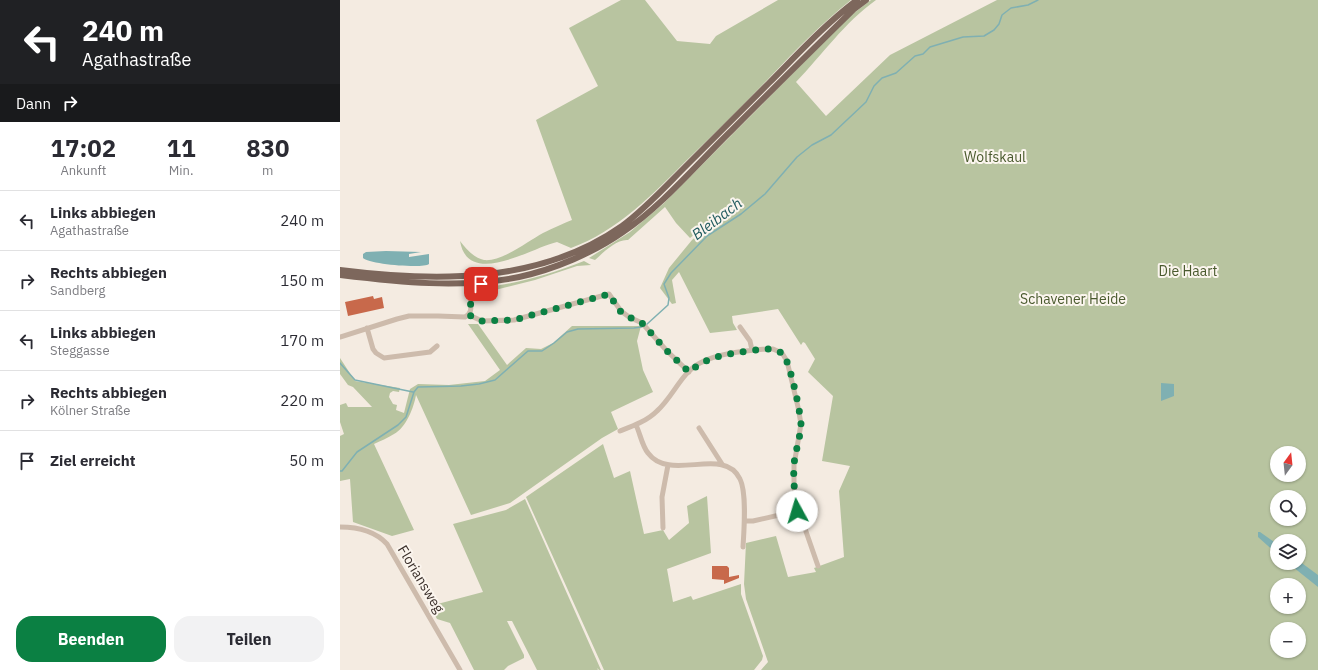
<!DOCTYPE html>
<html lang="de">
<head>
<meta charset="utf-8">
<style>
	:root { --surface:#fff; --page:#f2f2f3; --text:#2b2b33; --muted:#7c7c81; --line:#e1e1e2; --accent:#0b8043 }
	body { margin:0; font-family:"IBM Plex Sans",sans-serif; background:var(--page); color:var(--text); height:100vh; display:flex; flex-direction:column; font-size:15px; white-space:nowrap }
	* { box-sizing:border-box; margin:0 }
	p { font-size:13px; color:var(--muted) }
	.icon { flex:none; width:22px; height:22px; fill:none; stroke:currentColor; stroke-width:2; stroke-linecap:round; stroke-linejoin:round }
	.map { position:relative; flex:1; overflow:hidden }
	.side { display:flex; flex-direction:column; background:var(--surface); width:340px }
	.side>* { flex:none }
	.banner { background:#202124; color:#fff; overflow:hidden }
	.needle { width:26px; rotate:15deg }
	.tools { position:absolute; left:930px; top:446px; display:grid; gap:8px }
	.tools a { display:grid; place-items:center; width:36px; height:36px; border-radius:50%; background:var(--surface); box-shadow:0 1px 3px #0004; font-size:20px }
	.pin { position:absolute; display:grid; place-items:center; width:34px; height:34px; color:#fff; margin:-17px; border-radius:8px; box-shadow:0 2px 6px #0006 }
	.me { position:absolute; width:44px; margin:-22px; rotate:354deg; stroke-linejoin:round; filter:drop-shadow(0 0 3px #0008) }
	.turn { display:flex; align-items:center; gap:14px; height:84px; padding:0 16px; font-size:18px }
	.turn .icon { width:52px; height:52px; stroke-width:2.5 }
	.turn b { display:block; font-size:28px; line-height:34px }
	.then { display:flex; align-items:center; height:38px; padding:0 16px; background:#0003; gap:8px; font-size:15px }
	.eta { display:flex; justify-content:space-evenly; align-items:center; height:68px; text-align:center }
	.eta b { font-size:24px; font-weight:800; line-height:28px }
	.primary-button { display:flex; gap:8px; margin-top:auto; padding:8px 16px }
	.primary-button a { flex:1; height:46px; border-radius:16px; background:var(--accent); color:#fff; font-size:16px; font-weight:800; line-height:46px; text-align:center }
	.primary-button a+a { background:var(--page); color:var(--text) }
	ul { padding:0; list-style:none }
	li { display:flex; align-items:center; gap:12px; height:60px; padding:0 16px; border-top:1px solid var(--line) }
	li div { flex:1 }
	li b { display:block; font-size:15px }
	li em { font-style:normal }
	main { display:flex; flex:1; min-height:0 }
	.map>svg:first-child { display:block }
</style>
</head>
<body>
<main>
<section class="side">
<div class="banner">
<div class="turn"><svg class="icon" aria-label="left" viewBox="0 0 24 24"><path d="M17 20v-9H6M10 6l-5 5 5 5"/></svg><div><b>240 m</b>Agathastraße</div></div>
<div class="then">Dann<svg class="icon" aria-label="right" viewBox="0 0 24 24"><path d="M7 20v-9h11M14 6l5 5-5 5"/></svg></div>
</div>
<div class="eta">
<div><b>17:02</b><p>Ankunft</p></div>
<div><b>11</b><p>Min.</p></div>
<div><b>830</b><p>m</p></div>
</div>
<ul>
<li><svg class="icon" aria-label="left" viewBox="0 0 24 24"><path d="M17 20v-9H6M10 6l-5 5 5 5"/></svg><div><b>Links abbiegen</b><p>Agathastraße</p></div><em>240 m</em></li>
<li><svg class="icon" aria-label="right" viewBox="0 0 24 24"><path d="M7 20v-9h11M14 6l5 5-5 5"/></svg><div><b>Rechts abbiegen</b><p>Sandberg</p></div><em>150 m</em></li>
<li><svg class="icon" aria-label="left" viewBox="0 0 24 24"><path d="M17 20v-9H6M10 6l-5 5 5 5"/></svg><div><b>Links abbiegen</b><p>Steggasse</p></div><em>170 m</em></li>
<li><svg class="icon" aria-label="right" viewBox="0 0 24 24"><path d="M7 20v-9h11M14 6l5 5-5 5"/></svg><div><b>Rechts abbiegen</b><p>Kölner Straße</p></div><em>220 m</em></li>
<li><svg class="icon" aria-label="arrive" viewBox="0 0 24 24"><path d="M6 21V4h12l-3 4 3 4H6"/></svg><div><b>Ziel erreicht</b></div><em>50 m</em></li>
</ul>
<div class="primary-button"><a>Beenden</a><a>Teilen</a></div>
</section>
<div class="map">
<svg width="978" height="670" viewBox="0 0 978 670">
	<rect width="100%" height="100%" fill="#f4ebe1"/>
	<path fill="#b8c4a0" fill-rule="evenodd" d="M281 0H305L337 41 370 44 376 36 438 0H511C482 23 456 50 430 77 403 105 376 132 348 159 313 194 278 231 231 248L217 242C193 247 128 289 120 241 126 249 134 258 144 260 162 262 188 241 203 233 211 229 224 223 232 220L196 120 258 86 229 28Z
		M531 0H536C504 23 483 54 456 82L486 116 550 55 657 0H978V670H421L428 662 406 599 404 584 406 543 436 536 448 577 476 572 474 568 504 557 499 491 510 466 482 461 493 396 468 372 475 359 465 343 463 342 461 345 438 309 392 316 393 323 397 330 370 333 339 272 332 280 336 303 332 304 320 288 329 268 352 240 391 208 393 206 391 204 350 238 336 223 325 207 288 240C276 239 263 253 255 260L249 258 290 232 323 204 510 16ZM937 453H959V475H937ZM937 497H959V519H937ZM937 541H959V563H937ZM937 585H959V607H937ZM937 629H959V651H937Z
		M244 261 251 265 237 266 195 280 135 295 137 290 142 288C178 283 209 275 244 261Z
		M128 324H138L167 365 186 348 201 349 213 343 232 326H301L297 341 303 370 313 392 271 412 278 429 262 438 170 503 131 515 76 395C74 407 66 428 54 434 48 438 40 441 34 444L74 530 52 536 13 522 10 479 0 481V436L4 434 0 422V405L6 403 8 407H32L13 387 8 385 0 374V358L15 381 60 388 59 392 53 391 50 393 49 397 53 404 57 405 56 410 64 413 70 389 78 384 109 385 145 381 160 370Z
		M263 444 274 478 290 471 304 534 323 530 329 540 349 523 347 506 367 496 371 553 327 569 333 602 351 596 353 600 401 584V594L423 656 422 660 414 670H264L186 497Z
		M185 499 261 670H259L257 668 258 670H197L172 621H167L184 655V658L168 666 164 670H134L110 623 97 619 90 606 143 592 113 524 166 510Z"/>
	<path fill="#7fb0b2" d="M46 251 81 252 69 254V257L89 254V264C83 269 28 264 23 258V254L26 252Z
		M821 383 834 384V396L821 401Z
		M918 532H920L937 544V554L918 537Z
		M959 561 978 575V587L948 563H959Z"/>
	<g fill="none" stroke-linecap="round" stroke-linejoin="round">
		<path stroke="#7fb0b2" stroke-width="1.5" d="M306 325 328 305 329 298 324 284 331 273 367 236 401 214 425 194 457 157 472 145 491 135 526 102 534 86 542 78 556 73 575 56 583 54 590 47 623 37 644 36 654 30 659 24 662 15 671 8 688 5 698 0
			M0 363 15 380 73 392
			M0 471H2L17 452 58 425 66 417 74 392 78 387 121 386 139 384 155 380 188 351H202L214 343 227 332 238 329 294 328 302 327"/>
	</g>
	<path fill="#c8694b" d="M33 296 34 299 42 297 44 308 8 316 5 302Z
		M372 566H387L389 568V577L399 575V578L384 584V580L372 579Z"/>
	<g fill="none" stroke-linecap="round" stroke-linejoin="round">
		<path stroke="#cdbbac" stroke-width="5" d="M129 315 142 321 174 320 269 294 281 311 289 317 302 323 327 351 349 372
			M400 327 410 341 412 350
			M27 328 33 349 36 353 44 358 90 352 97 346
			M0 337 57 319 69 316H98L125 317C139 309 121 294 142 283
			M296 425C300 433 302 446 308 453 330 483 384 445 400 479 407 493 404 530 403 547
			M359 428 382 464
			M280 431C293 426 307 421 317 411 333 397 341 373 360 363 379 353 405 351 426 349H433L442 353 447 361 458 407 461 424 454 465V487L457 511 462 520 478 566
			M405 521H413L457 511
			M0 527C17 527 35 531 47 544L120 670
			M323 528 322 497 328 465"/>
		<path stroke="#7d675c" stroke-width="6" d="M0 270C95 282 200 284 282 226 305 209 325 187 345 167 373 139 401 111 429 83 457 55 485 24 517 0
			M0 275C58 282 121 289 179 277 215 269 253 253 283 232 321 207 358 163 391 131 432 90 473 49 514 9L526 0"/>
	</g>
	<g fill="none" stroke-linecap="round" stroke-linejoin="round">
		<path stroke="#0b8043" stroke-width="7" stroke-dasharray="0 12.6" d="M141 284C124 291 134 302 129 315L142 321 174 320 269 294 280 311 289 317 302 323 327 351 349 372C369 354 399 352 426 349 432 349 438 350 443 354 450 362 461 414 461 425 460 439 455 452 454 465 453 480 455 496 457 511"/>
	</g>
	<g text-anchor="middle" stroke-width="4" stroke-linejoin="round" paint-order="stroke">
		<g font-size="14" fill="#4a5a2e" stroke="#fbf5ee">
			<text x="655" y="162">Wolfskaul</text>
			<text x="848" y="276">Die Haart</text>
			<text x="733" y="304">Schavener Heide</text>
		</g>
		<g font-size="14" fill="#3b302b" stroke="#fbf5ee">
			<text transform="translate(81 579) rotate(59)" y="5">Floriansweg</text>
		</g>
		<g font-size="15" font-style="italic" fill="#1f5a5e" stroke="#fbf5ee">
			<text transform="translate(377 219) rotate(-37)" y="5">Bleibach</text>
		</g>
	</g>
</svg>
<div class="tools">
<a><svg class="needle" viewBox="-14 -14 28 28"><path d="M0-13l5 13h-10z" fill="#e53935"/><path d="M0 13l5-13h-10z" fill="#7c7c81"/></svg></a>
<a><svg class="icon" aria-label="search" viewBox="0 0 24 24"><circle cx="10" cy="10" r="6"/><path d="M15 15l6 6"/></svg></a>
<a><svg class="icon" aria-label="layers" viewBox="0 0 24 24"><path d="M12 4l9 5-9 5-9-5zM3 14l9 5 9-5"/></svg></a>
<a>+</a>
<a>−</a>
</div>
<div class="pin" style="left:141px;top:284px;background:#d93025"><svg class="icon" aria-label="arrive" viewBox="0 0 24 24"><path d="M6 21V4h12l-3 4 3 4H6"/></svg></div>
<svg class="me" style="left:457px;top:511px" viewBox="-20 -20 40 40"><circle r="19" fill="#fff"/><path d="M0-13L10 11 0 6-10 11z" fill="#0b8043"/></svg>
</div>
</main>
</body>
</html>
